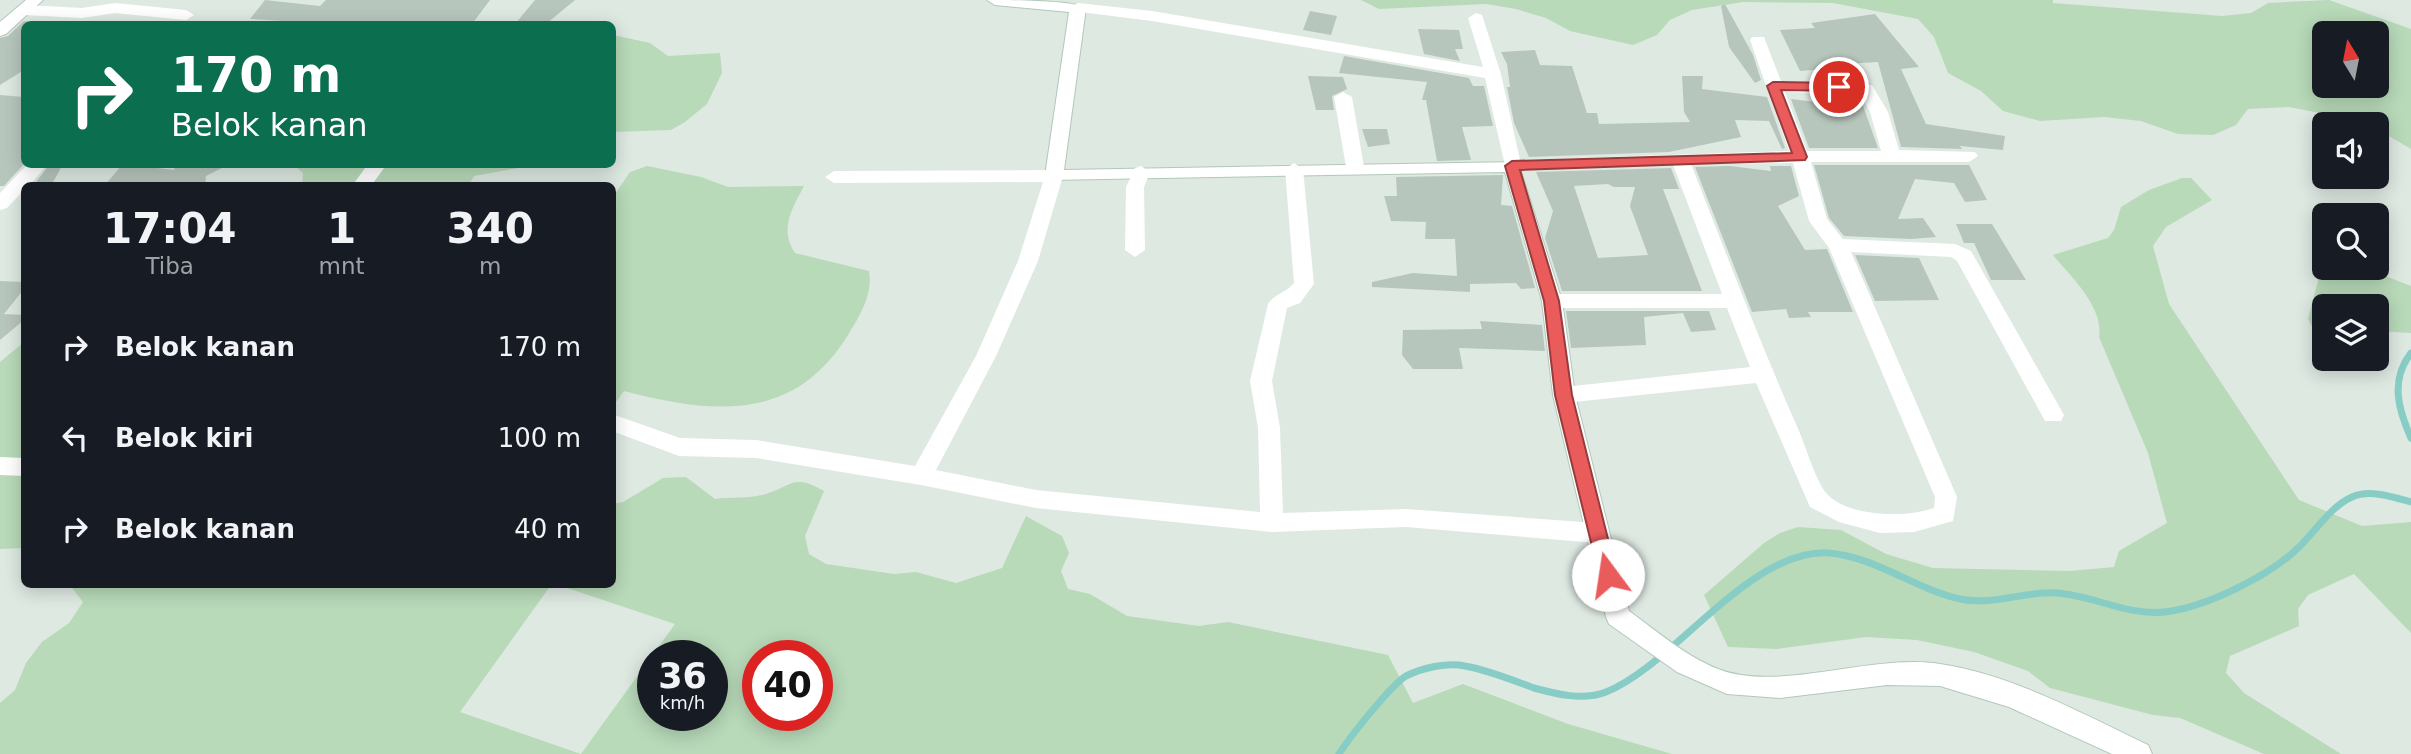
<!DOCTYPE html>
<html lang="id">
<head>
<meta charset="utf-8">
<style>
	:root { --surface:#171b24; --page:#20242c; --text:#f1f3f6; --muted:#9ea1a6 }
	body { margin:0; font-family:"DejaVu Sans",sans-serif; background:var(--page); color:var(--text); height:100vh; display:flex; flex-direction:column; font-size:26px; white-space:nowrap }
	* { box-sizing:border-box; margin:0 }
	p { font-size:23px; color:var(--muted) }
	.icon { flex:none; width:38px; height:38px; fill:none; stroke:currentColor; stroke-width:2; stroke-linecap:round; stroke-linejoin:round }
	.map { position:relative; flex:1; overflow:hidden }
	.details { position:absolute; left:21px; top:182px; width:595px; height:406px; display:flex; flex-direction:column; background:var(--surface); border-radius:10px; box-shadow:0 4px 18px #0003 }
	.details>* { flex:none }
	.guide { position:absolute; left:21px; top:21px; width:595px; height:147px; border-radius:10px; box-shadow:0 4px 18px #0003; background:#0b6e4f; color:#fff; overflow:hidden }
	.needle { width:46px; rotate:350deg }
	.fabs { position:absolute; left:2312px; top:21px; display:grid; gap:14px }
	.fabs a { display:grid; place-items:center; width:77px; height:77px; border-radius:10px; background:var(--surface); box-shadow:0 4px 18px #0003; font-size:35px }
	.speed { position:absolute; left:637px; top:640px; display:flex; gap:14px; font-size:35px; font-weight:700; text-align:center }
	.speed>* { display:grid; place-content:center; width:91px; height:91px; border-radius:50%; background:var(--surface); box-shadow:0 4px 18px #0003; line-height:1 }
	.speed small { font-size:18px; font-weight:400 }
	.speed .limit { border:10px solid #d22; background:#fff; color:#111 }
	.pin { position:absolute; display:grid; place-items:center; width:60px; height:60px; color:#fff; margin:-30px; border:4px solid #fff; border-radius:50%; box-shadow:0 2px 7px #0007 }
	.me { position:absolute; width:77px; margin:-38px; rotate:346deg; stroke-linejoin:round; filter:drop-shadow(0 0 5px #0008) }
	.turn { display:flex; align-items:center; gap:24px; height:147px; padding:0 35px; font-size:32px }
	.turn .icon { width:91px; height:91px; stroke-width:2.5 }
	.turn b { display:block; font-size:49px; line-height:60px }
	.eta { display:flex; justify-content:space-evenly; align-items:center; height:119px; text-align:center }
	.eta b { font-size:42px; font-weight:800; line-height:49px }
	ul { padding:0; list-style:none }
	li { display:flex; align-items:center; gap:21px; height:91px; padding:0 35px }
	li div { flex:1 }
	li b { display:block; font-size:26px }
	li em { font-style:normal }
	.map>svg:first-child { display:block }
</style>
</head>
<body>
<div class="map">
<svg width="2411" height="754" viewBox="0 0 2411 754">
	<rect width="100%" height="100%" fill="#dee9e2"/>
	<path fill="#b8dab9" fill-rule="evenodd" d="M1361 0H2053V3L2222 16 2251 13 2268 3 2329 0 2411 29V149L2377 129 2376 124 2289 107 2248 109 2236 125 2213 135 2178 134 2141 121 2104 117 2040 121 2003 111 1981 91 1948 73 1934 37 1918 19 1833 3 1743 2 1692 10 1670 20 1657 35 1633 45 1570 31 1546 18 1516 9 1486 4 1379 9ZM2324 33H2376V86H2324Z
		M613 35 650 43 668 56 720 53 722 73 707 104 685 122 671 130 613 132Z
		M294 165H535L474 176 468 186 302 185 303 173Z
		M647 166 701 177 728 187 804 186C792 209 779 229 795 253L869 271C873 295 860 315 848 335 794 423 712 414 624 391L613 406V197L630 172Z
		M2182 178H2191L2212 200 2166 227 2153 246 2169 304 2299 500 2362 526 2411 522V633L2354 574 2308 595 2298 609 2299 626 2230 656 2226 673 2244 693 2341 754H2264L2180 718 2153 715 2050 688 2028 671 1974 652 1917 640 1866 637 1777 649 1728 647 1704 595 1764 543 1780 533 1798 527 1841 530 1886 554 1933 568 2070 571 2114 567 2119 551 2167 523 2148 453 2099 337C2104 307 2071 277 2053 255L2108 238 2114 230 2121 207 2149 190Z
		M2313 249 2324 251V268H2365L2411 286V333L2377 331 2376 306H2324L2323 348 2308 319 2320 273Z
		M24 342V548L0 549V362Z
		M686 477 715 499C731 497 751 499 766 494 794 485 793 474 824 491L805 536 809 554 826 564 894 574 916 572 956 583 1002 568 1026 516 1062 536 1069 553 1061 571 1068 589 1090 594 1127 616 1199 626 1228 622 1388 655 1413 703 1463 684 1568 724 1672 754H0V703L15 690 26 663 42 642 69 623 83 602 69 584 551 585 460 712 581 754 675 624 558 585 612 584 613 504 623 502 663 478ZM653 656H712V716H653ZM758 656H817V716H758Z"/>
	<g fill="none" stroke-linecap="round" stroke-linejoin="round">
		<path stroke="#88ccc6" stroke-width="7" d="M2411 353C2390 380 2398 409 2411 438
			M1339 754C1349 738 1391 685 1406 676 1422 668 1447 662 1465 666 1488 670 1512 680 1534 688 1556 694 1583 701 1606 692 1674 665 1750 548 1829 553 1876 557 1915 589 1960 599 1992 606 2024 591 2056 593 2093 595 2127 616 2164 612 2204 608 2270 576 2299 547 2315 532 2331 506 2352 497 2370 489 2393 497 2411 502"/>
	</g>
	<path fill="#b7c6bd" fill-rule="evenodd" d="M265 0 320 6 326 0H490L472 24H336L250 19Z
		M535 0H575L546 24H515Z
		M1725 4 1753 55 1761 80 1755 83 1729 47 1721 6Z
		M1310 11 1337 16 1331 35 1303 30Z
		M1875 14 1919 67 1901 69 1926 124 2005 136 2003 150 1960 146 1962 149 1901 147 1878 62 1843 64 1847 81H1832L1828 69 1800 71 1780 30 1815 28 1811 23Z
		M24 21 40 24H24V70L0 85V38L8 36Z
		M1418 29 1459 30 1463 49H1455L1460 61 1424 54Z
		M1535 50 1540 65 1572 66 1587 113H1597L1599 124 1690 122 1684 112 1682 76H1703L1702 89 1767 97 1785 148 1782 149 1769 121 1735 120 1741 137 1669 152 1529 157 1514 123 1507 87H1510L1507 64 1501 52Z
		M1344 56 1469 78 1473 86H1484L1493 126 1462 127 1471 160 1437 161 1426 100H1422L1427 82 1339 73Z
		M1308 76 1343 77 1347 89 1332 96 1334 110H1316Z
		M0 95 24 97V164L4 186H0Z
		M1837 96H1851L1843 101 1862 103 1878 148H1809L1791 99 1840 105Z
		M1362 129H1387L1390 144 1368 147Z
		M50 164H63L51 186H33Z
		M123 164 174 170 176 164H230L206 176 205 186H104Z
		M1814 165H1969L1987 200 1965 202 1954 183 1915 179 1898 219 1923 218 1936 237 1911 239 1844 236 1829 218Z
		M1730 166 1771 171 1770 166H1791L1799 196 1778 206 1805 250 1827 249 1853 312H1808L1811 317 1789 318 1786 309 1752 312 1695 167Z
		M1671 168 1679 189H1663L1702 291H1562L1545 238 1553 211 1536 172ZM1608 184 1614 187H1635L1630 206 1648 255 1598 258 1574 186Z
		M1503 175 1501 205 1512 206 1535 288 1521 289 1516 283 1470 284V292L1372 287V282L1413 273 1457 276 1455 239H1425L1426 222 1391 221 1384 196H1397L1396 177Z
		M1956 224H1992L2026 280H1991L1974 243H1964Z
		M1855 255 1919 258 1939 300 1875 301Z
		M0 281 24 282V289L4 314 24 315V320L0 340Z
		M1566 311H1709L1716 330 1691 332 1683 313 1644 317 1646 345 1571 348Z
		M1480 321 1542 325 1545 351 1459 348 1463 369H1413L1402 355 1403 330 1482 329Z"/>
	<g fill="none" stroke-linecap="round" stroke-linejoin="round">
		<defs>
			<path id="secondary" d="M26 0H43L6 34 0 36V22Z
				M987 0C1008 0 1073 0 1086 8L1064 170 1518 162 1562 301 1575 395 1629 611C1657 631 1685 656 1718 669 1779 693 1872 653 1940 664 2013 675 2083 714 2148 745L2152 754H2112L2009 707 1940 686 1887 685 1780 698 1727 694 1677 672 1609 624 1606 617 1553 395 1542 301 1505 172 1048 180 1045 176 1069 12 995 5Z"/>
		</defs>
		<use href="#secondary" stroke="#b2c8bb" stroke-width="2"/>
		<path fill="#fff" fill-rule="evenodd" d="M115 3 186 10 194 15 186 20 115 13 82 18 24 15 16 10 24 5 82 8Z
			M1078 3 1152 11 1483 67 1468 18 1476 13 1482 15 1501 74 1520 160 1789 151 1750 40 1752 37H1764L1781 81 1872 85 1888 112 1899 150 1975 152 1978 156 1969 162H1811L1827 219 1843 239 1955 244 1971 251 2064 415 2061 421H2045L1957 261 1951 257 1851 252 1957 497 1953 521 1914 532 1880 533 1839 522 1810 507 1756 383 1564 403 1556 401 1553 395 1556 389 1564 387 1750 367 1727 308H1552L1542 301 1552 294H1722L1673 165 1506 170 1485 78 1152 21 1072 11 1070 8ZM1785 92 1860 94 1870 112 1881 151H1807ZM1793 163 1809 221 1829 248 1935 497 1934 508C1907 518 1848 517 1827 494 1816 482 1806 447 1799 431 1760 343 1726 253 1691 164Z
			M1343 92 1352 97 1364 167 1355 173 1346 167 1334 97Z
			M1294 163 1303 169 1314 284 1300 303 1287 308 1272 381 1280 428 1283 513 1406 509 1597 523 1605 526 1609 533 1605 540 1597 543 1406 527 1272 532 1036 508 921 485 756 458 679 456 612 431V414L680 438 756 440 915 466 976 356 1018 261 1043 182 834 183 825 177 834 171 1054 170 1063 176 1038 261 996 356 936 470 1036 490 1260 512 1258 428 1250 381 1268 304C1273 295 1287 292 1294 283L1285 169Z
			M28 164H48L29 186H24V190L7 208 0 210V193Z
			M368 164H387L371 186H352Z
			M1141 166 1150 172 1144 187 1145 250 1135 257 1125 250 1126 187 1135 168Z
			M0 457 24 458V476L0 475Z"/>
		<use href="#secondary" fill="#fff" fill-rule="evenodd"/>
	</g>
	<path fill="#ea5b5c" stroke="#983b3c" stroke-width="2" d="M1773 82 1839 83 1846 87 1839 91 1781 90 1807 157 1805 160 1520 170 1559 301 1572 395 1617 575 1608 583 1599 575 1555 395 1544 301 1505 166 1512 161 1792 153 1767 86Z"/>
</svg>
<div class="fabs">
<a><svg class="needle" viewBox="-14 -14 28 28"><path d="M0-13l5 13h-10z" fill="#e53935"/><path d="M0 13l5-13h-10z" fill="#9ea1a6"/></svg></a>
<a><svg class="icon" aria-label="sound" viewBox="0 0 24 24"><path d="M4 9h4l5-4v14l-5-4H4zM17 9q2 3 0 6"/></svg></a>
<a><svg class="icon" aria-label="search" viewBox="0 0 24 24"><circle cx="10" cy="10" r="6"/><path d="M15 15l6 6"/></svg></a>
<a><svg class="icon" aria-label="layers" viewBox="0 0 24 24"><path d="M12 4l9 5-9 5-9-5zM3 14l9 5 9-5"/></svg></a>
</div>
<div class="speed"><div>36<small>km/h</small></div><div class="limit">40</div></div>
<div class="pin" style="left:1839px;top:87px;background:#d93025"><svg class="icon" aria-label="arrive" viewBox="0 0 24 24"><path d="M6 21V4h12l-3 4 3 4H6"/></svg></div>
<svg class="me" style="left:1608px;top:575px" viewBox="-20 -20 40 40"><circle r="19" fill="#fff"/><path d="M0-13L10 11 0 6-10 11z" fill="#ea5b5c"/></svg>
<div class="guide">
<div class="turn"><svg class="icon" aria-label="right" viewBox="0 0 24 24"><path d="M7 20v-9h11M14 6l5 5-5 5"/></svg><div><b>170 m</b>Belok kanan</div></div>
</div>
<section class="details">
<div class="eta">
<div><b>17:04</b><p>Tiba</p></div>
<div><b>1</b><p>mnt</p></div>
<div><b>340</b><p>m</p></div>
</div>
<ul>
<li><svg class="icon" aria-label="right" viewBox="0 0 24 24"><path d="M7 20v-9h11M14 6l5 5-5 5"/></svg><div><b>Belok kanan</b></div><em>170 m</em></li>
<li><svg class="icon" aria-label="left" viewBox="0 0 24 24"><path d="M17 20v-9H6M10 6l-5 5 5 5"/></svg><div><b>Belok kiri</b></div><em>100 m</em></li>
<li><svg class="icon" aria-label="right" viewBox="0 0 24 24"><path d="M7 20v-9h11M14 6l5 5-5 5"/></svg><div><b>Belok kanan</b></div><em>40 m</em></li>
</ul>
</section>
</div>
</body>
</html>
